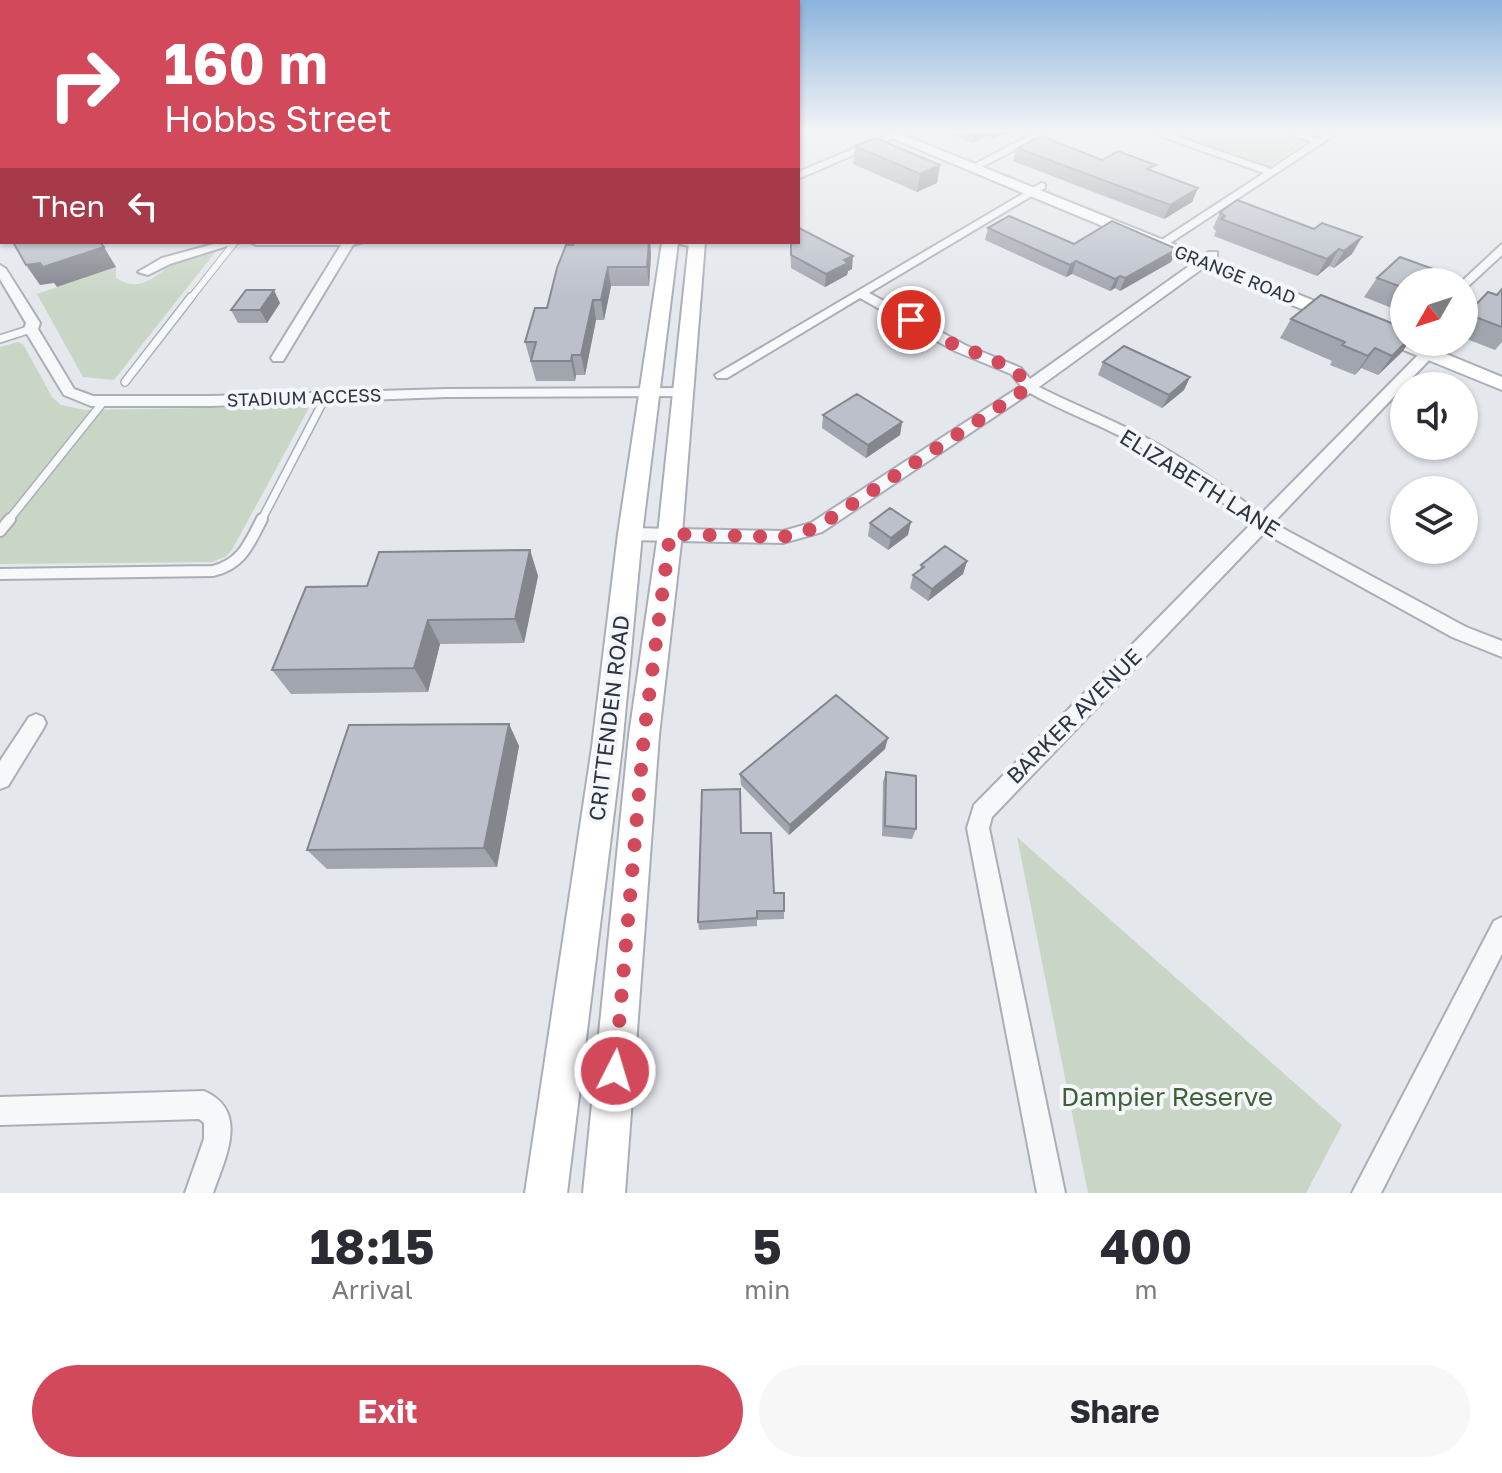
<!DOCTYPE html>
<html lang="en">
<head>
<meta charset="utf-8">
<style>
	:root { --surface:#fff; --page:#f7f7f7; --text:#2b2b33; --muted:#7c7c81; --accent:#d1495b }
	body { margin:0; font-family:"Golos Text",sans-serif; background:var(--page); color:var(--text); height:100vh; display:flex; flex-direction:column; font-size:30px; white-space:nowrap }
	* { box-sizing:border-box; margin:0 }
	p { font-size:26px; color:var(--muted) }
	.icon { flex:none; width:44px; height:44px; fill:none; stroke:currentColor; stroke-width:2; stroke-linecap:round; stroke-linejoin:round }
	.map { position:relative; height:1193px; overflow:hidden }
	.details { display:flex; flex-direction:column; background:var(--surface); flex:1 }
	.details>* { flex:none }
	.hud { position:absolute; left:0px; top:0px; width:800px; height:244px; box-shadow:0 2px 6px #0004; background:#d1495b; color:#fff; overflow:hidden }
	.needle { width:52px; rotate:231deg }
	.fabs { position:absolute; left:1390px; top:268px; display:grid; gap:16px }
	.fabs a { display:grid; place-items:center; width:88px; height:88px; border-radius:50%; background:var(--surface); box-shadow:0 2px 6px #0004; font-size:40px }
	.pin { position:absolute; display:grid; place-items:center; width:68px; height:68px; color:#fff; margin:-34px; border:4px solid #fff; border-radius:50%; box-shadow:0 2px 8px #0007 }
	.me { position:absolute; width:88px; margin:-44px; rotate:5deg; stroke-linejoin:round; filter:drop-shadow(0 0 6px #0008) }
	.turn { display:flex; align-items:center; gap:28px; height:168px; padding:0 32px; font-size:36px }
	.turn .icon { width:104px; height:104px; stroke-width:2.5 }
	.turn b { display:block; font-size:56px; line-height:68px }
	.then { display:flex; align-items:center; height:76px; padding:0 32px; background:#0003; gap:16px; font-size:30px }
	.eta { display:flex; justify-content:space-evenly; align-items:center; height:136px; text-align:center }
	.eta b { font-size:48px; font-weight:700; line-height:56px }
	.cta { display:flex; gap:16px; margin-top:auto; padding:16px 32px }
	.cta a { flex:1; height:92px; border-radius:48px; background:var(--accent); color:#fff; font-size:32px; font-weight:700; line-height:92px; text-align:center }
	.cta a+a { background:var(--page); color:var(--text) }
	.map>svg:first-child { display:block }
</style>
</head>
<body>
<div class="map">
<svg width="1502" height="1193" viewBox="0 0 1502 1193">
	<rect width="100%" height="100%" fill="#e4e7ec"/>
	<path fill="#c9d6c5" d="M1158 130H1274L1308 140 1269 167Z
		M217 250 114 380 83 377 37 294 116 267V278C141 294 153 276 174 264 187 256 203 253 217 250Z
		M18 342 23 344 52 397 61 405 86 410 310 406 232 550 225 557 212 562 0 564V347Z
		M1017 837 1342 1125 1306 1193H1088Z"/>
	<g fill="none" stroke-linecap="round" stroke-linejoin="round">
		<defs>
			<path id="service-far2" d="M190 299 235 242"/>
			<path id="service-far1" d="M0 339 31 329
				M125 382 191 297
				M8 521 104 401
				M261 521 326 396"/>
			<path id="service" d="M0 531 10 519
				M0 574 213 571C242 564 249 544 262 519"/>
			<path id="minor" d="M0 130H2V134L0 133Z
				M898 130 909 131 798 179V172Z
				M1040 130H1053L976 170 967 168Z
				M1144 130H1158L1271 169 1312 142 1279 130H1294L1319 138 1330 130H1342L1161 249 1155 245 1157 243 1264 173Z
				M1041 183 1045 184V188L869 293 965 345 1021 368 1030 379 1209 252H1217V258L1039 387C1070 403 1104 416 1135 432 1180 455 1221 484 1261 514L1420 353 1412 342H1426L1434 354 1432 357 1273 523 1466 627 1502 641V657L1452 637 1264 533 992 817 989 828 1065 1193H1037L967 828 974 805 1251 524C1211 493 1169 462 1124 438 1093 422 1060 410 1030 393L822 532 783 543 630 540 622 534 630 528 783 531 811 523 1021 386 1011 374 955 351 860 298 727 378H717L715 375Z
				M221 242H240L170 264 148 275 138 272 162 258Z
				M250 242H363L353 245 283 361H273L271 358 341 245H256Z
				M678 242H703C698 247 683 247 678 242Z
				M1502 244V255L1464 290V282H1461Z
				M0 265 6 269 40 323 38 329 74 389 93 396H211L446 389 683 388 690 392 683 396 446 397 211 406H91L64 395 24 329 26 323 0 279Z
				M36 714 43 717 46 723 43 729 8 786 0 789V761L29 717Z
				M1502 917V954L1381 1193H1352L1494 921Z
				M204 1091C250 1111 225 1158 213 1193H185L204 1139V1123L199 1119 0 1125V1097Z"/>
			<path id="secondary" d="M872 130H891L1347 314 1349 318 1347 322H1333Z
				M662 242H678L642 534 622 747 567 1193H525L592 747 618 534Z
				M689 242H705L682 534 659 735 625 1193H583L629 735 658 534Z
				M1376 326 1404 337V342H1417L1502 377V390L1369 336 1366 332 1369 328Z"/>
		</defs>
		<use href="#service-far2" stroke="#a9aeb7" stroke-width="8"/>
		<use href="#service-far1" stroke="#a9aeb7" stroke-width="10"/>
		<use href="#service" stroke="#a9aeb7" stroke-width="14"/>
		<use href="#minor" stroke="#a9aeb7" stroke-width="4"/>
		<use href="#secondary" stroke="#a9aeb7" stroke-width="4"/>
		<use href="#service-far2" stroke="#f7f8fa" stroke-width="6"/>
		<use href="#service-far1" stroke="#f7f8fa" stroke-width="7"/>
		<use href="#service" stroke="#f7f8fa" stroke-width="10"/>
		<use href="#minor" fill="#f7f8fa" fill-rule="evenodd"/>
		<use href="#secondary" fill="#fff" fill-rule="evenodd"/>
	</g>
	<path fill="#a1a5ae" d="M939 130H1013L993 139 986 136 972 143Z
		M876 138 937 183 917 192 853 164 855 146Z
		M1017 148 1102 160 1153 171 1198 188 1192 202 1164 219 1013 161Z
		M1237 200 1352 254 1334 268 1329 266 1317 276 1214 236 1216 231 1213 228 1220 212Z
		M988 228 1074 244 1177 249 1171 262 1120 291 1115 288 1110 291 1072 274 1066 277 985 240Z
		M574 242H650L651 254 649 286H611L604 320H596L585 375H576L575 381H536L525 342 547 308Z
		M790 242H798L852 269 848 271 847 275 825 287 791 268Z
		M1439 271 1431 282H1404V310L1402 312 1364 297 1377 278Z
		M1502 289V342L1495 350 1464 338V318L1467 314 1497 295Z
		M280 303 267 323H238L231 310Z
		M1291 319 1404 342H1409L1402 352 1378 375 1361 368 1355 375 1330 365 1332 361 1280 338Z
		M1103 362 1190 377 1184 390 1162 408 1098 375Z
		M823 415 902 422 900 435 866 458 822 428Z
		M870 523 908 535 888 550 868 536Z
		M530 550 538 576 524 643 440 644 428 692 291 694 272 670 367 586Z
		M967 561 963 574 928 601 910 588 913 575 920 570 921 565Z
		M509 724 519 746 497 867 327 869 307 850Z
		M885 749 789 835 741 785 740 774Z
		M886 772 916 829 912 839 882 836 883 782Z
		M741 833 784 911V919L757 920V926L699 930 698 922Z"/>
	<path fill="#83868d" d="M974 130H987L986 136 972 143Z
		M995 130H1013L993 139Z
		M940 165 937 183 917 192 920 174Z
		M1198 188 1192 202 1164 219 1170 205Z
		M1362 237 1352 254 1334 268 1344 251Z
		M649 242H650L651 254 649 286 647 267Z
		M104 247 116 267 57 287 54 283 40 285 26 265Z
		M1177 249 1171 262 1120 291 1125 278Z
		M1339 249 1329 266 1317 276 1327 259Z
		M853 256 852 269 848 271 847 275 825 287 826 274 844 260Z
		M1076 261 1072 274 1066 277 1070 265Z
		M608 267 611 286 604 320 601 300Z
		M1120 276 1115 288 1110 291 1115 279Z
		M274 290 280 303 267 323 260 310Z
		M593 300 596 320 585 375 581 355Z
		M1406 342H1409L1402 352 1378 375 1392 356Z
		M1375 348 1361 368 1355 375 1368 356Z
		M572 355 576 375 575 381 571 361Z
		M1190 377 1184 390 1162 408 1169 395Z
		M902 422 900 435 866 458 868 445Z
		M911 522 908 535 888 550 891 538Z
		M530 550 538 576 524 643 515 619Z
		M967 561 963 574 928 601 932 589Z
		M428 620 440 644 428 692 414 668Z
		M509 724 519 746 497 867 484 848Z
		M888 738 885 749 789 835 790 825Z"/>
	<path fill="#bbc0ca" stroke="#83868d" stroke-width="2" d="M1041 136 1102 160 1118 151 1156 165 1147 169 1198 188 1170 205 1017 148Z
		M876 138 940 165 920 174 855 146Z
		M0 149H2V221L0 218Z
		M1237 200 1314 229 1322 223 1362 237 1344 251 1339 249 1327 259 1221 219 1225 216 1220 212Z
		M1009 216 1074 244 1112 221 1177 249 1125 278 1120 276 1115 279 1076 261 1070 265 988 228Z
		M799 228 853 256 844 260 848 263 826 274 791 255V242H798V229Z
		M13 242H100L104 247 43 267 40 263 26 265Z
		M574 242H649L647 267H608L601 300H593L581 355H572L571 361H531L536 342H525L535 308H547L557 268 566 245H573Z
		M1400 257 1439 271 1426 282H1404V288L1377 278Z
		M1502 289V327L1467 314 1488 292 1497 295Z
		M246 290H274L260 310H231Z
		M1321 295 1404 328V342H1406L1392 356 1375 348 1368 356 1342 345 1345 342 1291 319Z
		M1124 346 1190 377 1169 395 1103 362Z
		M857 394 902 422 868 445 823 415Z
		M890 508 911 522 891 538 870 523Z
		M945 546 967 561 932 589 913 575 924 567 921 565Z
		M530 550 515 619 428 620 414 668 272 670 306 587 367 586 379 552Z
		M836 695 888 738 790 825 740 774Z
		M509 724 484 848 307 850 349 725Z
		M886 772 916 776V829L885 826Z
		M740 789 741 833H771L774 893H784V911H757V918L698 922 702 790Z"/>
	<linearGradient id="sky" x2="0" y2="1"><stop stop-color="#8bb4dd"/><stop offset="0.44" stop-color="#f3f4f6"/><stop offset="1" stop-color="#f3f4f6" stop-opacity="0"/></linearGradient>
	<rect width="1502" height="297" fill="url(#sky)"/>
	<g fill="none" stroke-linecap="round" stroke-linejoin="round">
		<path stroke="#d1495b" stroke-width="14" stroke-dasharray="0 25.2" d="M615 1071 644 735 670 534 783 537 816 528 1029 387 1016 371 984 355 960 348 911 320"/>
	</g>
	<g text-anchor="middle" stroke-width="8" stroke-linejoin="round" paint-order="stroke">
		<g font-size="18" fill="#2b3445" stroke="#f4f6f9">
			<text transform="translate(1235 275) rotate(22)" y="6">GRANGE ROAD</text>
			<text transform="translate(304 398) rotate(-2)" y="6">STADIUM ACCESS</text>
		</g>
		<g font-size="22" fill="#2b3445" stroke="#f4f6f9">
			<text transform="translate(1200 483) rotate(32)" y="8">ELIZABETH LANE</text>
			<text transform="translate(1074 716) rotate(-45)" y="8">BARKER AVENUE</text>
			<text transform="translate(609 718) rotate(-83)" y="8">CRITTENDEN ROAD</text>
		</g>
		<g font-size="26" fill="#3f6138" stroke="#f4f6f9">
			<text x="1167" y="1106">Dampier Reserve</text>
		</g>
	</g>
</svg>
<div class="fabs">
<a><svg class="needle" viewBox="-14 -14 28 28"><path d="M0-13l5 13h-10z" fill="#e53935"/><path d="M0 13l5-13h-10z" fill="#7c7c81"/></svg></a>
<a><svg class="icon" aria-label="sound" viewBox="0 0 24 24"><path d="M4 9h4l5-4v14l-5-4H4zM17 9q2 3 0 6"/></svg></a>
<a><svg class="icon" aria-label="layers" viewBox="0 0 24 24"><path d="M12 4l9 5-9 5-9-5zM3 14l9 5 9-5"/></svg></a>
</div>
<div class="pin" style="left:911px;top:320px;background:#d93025"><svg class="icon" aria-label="arrive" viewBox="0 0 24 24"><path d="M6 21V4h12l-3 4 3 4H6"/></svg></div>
<svg class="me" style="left:615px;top:1071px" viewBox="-20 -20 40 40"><circle r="17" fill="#d1495b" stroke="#fff" stroke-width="3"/><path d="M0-11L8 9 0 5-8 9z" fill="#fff"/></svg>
<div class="hud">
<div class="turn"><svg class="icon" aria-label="right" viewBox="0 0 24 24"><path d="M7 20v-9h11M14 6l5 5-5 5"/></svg><div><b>160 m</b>Hobbs Street</div></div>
<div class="then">Then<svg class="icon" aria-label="left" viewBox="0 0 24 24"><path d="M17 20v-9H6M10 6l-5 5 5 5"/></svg></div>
</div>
</div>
<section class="details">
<div class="eta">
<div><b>18:15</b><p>Arrival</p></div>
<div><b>5</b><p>min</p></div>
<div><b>400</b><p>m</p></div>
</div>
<div class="cta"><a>Exit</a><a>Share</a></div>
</section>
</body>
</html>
